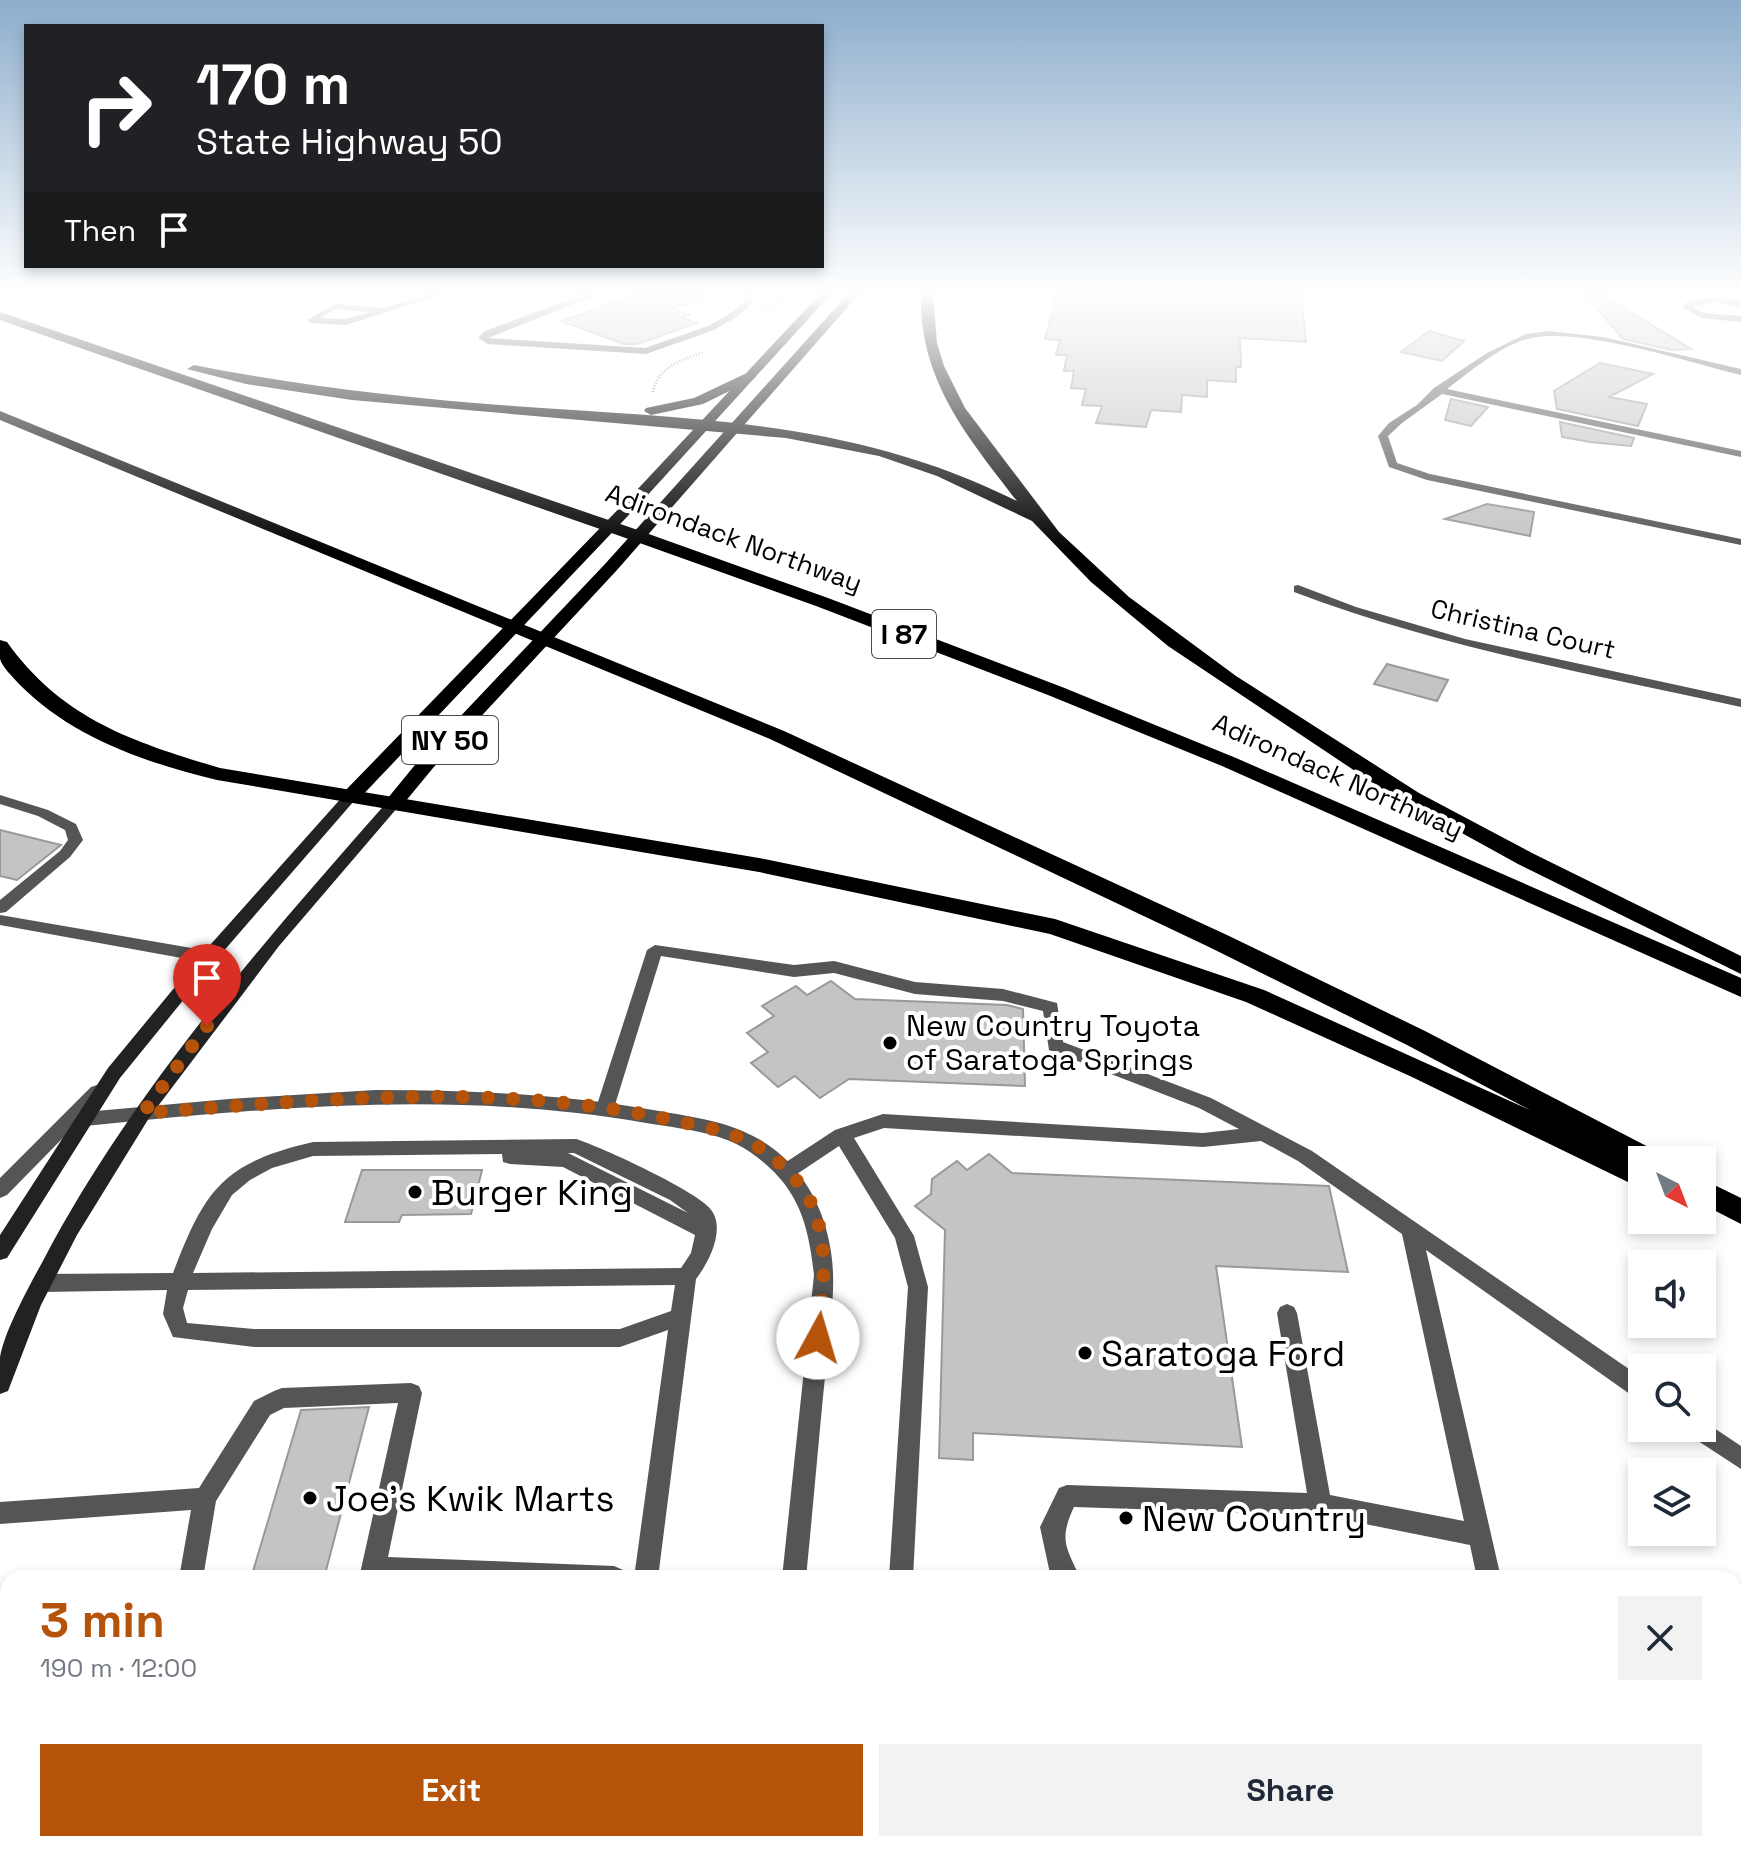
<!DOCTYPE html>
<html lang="en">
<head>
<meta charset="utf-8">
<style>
	:root { --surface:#fff; --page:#f2f2f3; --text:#1f2937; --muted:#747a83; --accent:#b45309 }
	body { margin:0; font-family:"Space Grotesk",sans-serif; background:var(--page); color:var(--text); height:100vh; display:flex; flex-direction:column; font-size:30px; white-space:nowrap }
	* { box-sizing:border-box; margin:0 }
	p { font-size:26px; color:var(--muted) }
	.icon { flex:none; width:44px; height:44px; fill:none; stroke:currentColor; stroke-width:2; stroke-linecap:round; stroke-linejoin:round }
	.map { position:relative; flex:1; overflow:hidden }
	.sheet { position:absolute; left:0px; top:1570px; width:1742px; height:282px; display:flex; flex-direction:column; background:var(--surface); border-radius:24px 24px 0 0; box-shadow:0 4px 12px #0003 }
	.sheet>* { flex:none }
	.hud { position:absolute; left:24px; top:24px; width:800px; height:244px; border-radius:0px; box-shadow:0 4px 12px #0003; background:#202124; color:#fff; overflow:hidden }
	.needle { width:52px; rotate:138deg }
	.controls { position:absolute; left:1628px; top:1146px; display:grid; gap:16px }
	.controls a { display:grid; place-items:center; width:88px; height:88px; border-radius:0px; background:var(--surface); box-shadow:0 4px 12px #0003; font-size:40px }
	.pin { position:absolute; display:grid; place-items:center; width:68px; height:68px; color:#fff; margin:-82px -34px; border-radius:50% 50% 50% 0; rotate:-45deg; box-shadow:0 0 8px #0007 }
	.pin .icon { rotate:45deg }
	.me { position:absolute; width:88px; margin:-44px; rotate:6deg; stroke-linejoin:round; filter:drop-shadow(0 0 6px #0008) }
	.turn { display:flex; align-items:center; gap:28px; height:168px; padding:0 40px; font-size:36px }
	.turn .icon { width:104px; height:104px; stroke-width:2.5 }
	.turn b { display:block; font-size:56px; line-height:68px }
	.then { display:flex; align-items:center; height:76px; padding:0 40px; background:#0003; gap:16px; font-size:30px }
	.round { display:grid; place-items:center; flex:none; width:84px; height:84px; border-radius:0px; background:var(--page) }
	.summary { display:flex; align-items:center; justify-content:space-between; height:136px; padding:0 40px }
	h1 { font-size:48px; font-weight:700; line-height:60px; color:var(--accent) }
	.primary-button { display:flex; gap:16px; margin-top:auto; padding:16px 40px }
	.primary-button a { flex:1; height:92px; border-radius:0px; background:var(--accent); color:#fff; font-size:32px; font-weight:700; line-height:92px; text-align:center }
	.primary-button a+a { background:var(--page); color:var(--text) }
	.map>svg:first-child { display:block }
</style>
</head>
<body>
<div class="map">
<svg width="1741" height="1851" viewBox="0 0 1741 1851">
	<rect width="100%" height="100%" fill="#fff"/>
	<path fill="#c4c4c4" stroke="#999" stroke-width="2" d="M641 294H701L702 298 671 309 689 315 682 318 697 323 637 344H624L561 321Z
		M1057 294H1301L1306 342 1240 338 1241 367H1236V382L1207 380V397L1182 395 1181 412 1151 410 1146 427 1096 423 1102 406 1082 405 1086 389 1071 388 1074 371H1064L1067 355H1056L1060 340 1045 339Z
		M1585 294H1601L1691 349 1672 350 1623 339Z
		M1429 331 1464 341 1442 361 1401 352Z
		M1600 363 1653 374 1609 397 1647 404 1638 426 1557 409 1554 391Z
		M1451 399 1488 407 1471 426 1445 420Z
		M1560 422 1634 438 1631 446 1590 442 1562 437Z
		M1487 504 1534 512 1530 536 1445 519Z
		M1387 664 1448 680 1437 701 1374 684Z
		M0 830 61 845 17 880 0 876Z
		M831 981 855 999 1007 1005 1023 1009 1025 1086 849 1079 820 1098 795 1076 778 1087 751 1063 768 1052 747 1033 774 1016 762 1006 796 986 807 995Z
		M989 1154 1012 1173 1329 1186 1348 1272 1216 1266 1242 1447 973 1433V1460L939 1458 945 1230 915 1206 931 1194 932 1179 957 1161 967 1170Z
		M362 1170H482L471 1214 402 1215 399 1222H345Z
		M369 1407 324 1578H251L301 1410Z"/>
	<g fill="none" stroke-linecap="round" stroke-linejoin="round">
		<path stroke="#777" stroke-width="3" stroke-dasharray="1 2" stroke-linecap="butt" d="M764 312 789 294
			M653 392C658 366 681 361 703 352"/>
		<path fill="#555" fill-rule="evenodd" d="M429 294H443L346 325 311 323 307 320 335 304 382 308ZM336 309 370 312 346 319 320 318Z
			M584 294 594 296 488 338 645 348 708 326 732 312 744 301 745 297 740 294 753 296 751 304 738 316 714 330 646 354 488 344 478 338 485 331Z
			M0 795 48 810 76 824 83 840 70 857 6 912 0 913V900L60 851 68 840 65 830 38 816 0 804Z
			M0 915 209 951 217 957 209 963 0 925Z
			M655 945 794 965 834 961 915 982 1003 989 1057 1003 1063 1042 1211 1098 1312 1151 1642 1378V1400L1634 1397 1426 1250 1501 1578H1477L1470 1545 1320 1515 1074 1507C1058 1541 1067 1548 1080 1578H1051L1040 1527 1059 1488 1067 1485 1307 1493 1277 1313 1280 1307 1287 1304 1294 1307 1297 1313 1330 1495 1464 1521 1402 1234 1298 1161 1261 1141 1203 1147 884 1128 854 1138 914 1236 928 1287 913 1578H889L908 1287 895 1238 839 1146 794 1176 787 1178 780 1176 777 1171 780 1166 835 1130 883 1114 1203 1133 1239 1129 1199 1108 1049 1050 1043 1011 1003 1001 915 994 834 973 794 977 661 956 614 1108 611 1113 605 1115 599 1113 596 1108 647 950Z
			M576 1139C599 1146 702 1193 712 1211 725 1231 709 1262 696 1279L658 1578H634L668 1330 620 1347H254L173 1337 163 1314 167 1290 42 1292 35 1289 32 1283 35 1277 42 1274 173 1273C205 1189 223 1163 313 1142ZM568 1153H574L670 1200 688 1213ZM502 1154 503 1162 510 1164 563 1167 695 1235 691 1253 681 1268 193 1273 212 1229 232 1195 250 1180 272 1168 313 1156ZM675 1285 671 1311 620 1329H254L187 1323 183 1308 188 1290Z
			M411 1383 419 1386 422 1393 388 1557 614 1566 623 1570 626 1578H359L398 1403 284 1408 270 1415 216 1501 203 1578H179L191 1510 0 1524V1502L199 1488 254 1401 274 1391 282 1388Z
			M1702 1420 1741 1446V1469L1689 1435 1686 1428H1702Z
			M8 1774V1800L0 1801V1775Z
			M105 1844H133L131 1851H103Z
			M546 1844H574L573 1851H545Z
			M872 1844H900V1851H872Z
			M1535 1844H1563L1564 1851H1536Z"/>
		<path fill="#555" fill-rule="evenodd" d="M1708 297 1738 301 1741 302V307L1715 302 1692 307 1704 313 1741 316V322L1702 318 1683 308 1686 302Z
			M1549 331 1603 337 1741 369V375C1688 362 1582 327 1531 338 1501 345 1471 371 1447 389L1741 451V457L1442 394 1402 423 1388 436 1397 463 1430 474 1741 539V545L1427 480 1389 467 1378 436 1389 423 1417 405 1434 388 1487 353 1526 334Z
			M1298 585 1356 607 1465 639 1741 699V707C1590 674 1439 647 1294 592V586Z
			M375 1090C469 1090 561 1094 653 1110 686 1116 723 1120 753 1136 798 1159 824 1203 831 1252 837 1289 829 1329 826 1366 819 1437 813 1507 806 1578H782L814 1275C808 1220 797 1185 750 1152 720 1131 680 1129 646 1123 459 1090 272 1107 85 1126L78 1124 76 1119 78 1114 85 1112 229 1099Z
			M752 1844H780L779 1851H751Z"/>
		<path fill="#555" fill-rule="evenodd" d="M97 1085 103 1087 106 1092 103 1097 7 1195 0 1198V1178L91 1087Z"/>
		<path fill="#222" fill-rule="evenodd" d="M349 794 354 795 356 798 354 801 215 961 120 1078 7 1258 0 1260V1235L108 1068 203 953 344 795Z
			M393 800 398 801 400 804 398 807 279 946 149 1118 77 1235 41 1305 8 1391 0 1394C0 1382 0 1369 0 1357 5 1329 31 1283 45 1257 134 1089 263 943 388 801Z"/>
		<path fill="#000" fill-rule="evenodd" d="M820 294H831L644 499 356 802H342L339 798 342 794 634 493Z
			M848 294H859L617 570 433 768 400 808H386L383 804 419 760 605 564Z"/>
		<path fill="#000" fill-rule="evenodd" d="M921 294H933L937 343 944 366 965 408 1059 532 1129 597 1236 676 1419 793 1534 854 1741 956V974L1518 864 1382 789 1168 646 1091 582 1032 521 937 476 879 456 786 438 352 400 246 384 187 369 194 365C300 386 406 398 513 406 692 419 853 419 1017 501 967 436 919 380 921 294Z
			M0 312 632 528 828 598 1062 687 1236 758 1741 978V997L1222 766 1048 695 816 606 620 536 0 320Z
			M749 372 756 376 754 379 703 404 651 415 644 411 646 408 694 398Z
			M0 411 784 731 1227 935 1425 1031 1658 1152 1662 1160H1642V1187L1632 1184 1412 1077 1246 1002 1050 934 759 872 217 780C146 763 71 737 19 684 13 677 2 667 0 659 0 654 0 646 0 640L7 642C62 719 133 742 220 768L759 858 1055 919 1264 990 1530 1110 1407 1045 1209 947 770 739 0 420Z
			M1702 1179 1741 1198V1224L1702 1204Z"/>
	</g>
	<linearGradient id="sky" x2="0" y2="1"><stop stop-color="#8cadcc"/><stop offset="0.53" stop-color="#fff"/><stop offset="1" stop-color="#fff" stop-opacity="0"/></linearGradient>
	<rect width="1741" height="553" fill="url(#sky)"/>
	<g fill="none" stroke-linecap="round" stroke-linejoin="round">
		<path stroke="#b45309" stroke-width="14" stroke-dasharray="0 25.2" d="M207 1026 143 1113C315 1100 491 1082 662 1118 693 1125 727 1129 755 1145 772 1155 792 1173 804 1190 832 1234 823 1289 818 1338"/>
	</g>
	<g fill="#000" stroke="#fff" stroke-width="3">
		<circle cx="890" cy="1043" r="8"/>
		<circle cx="415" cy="1192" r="8"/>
		<circle cx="1085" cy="1353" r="8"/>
		<circle cx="310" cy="1498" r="8"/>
		<circle cx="1126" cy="1518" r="8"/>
	</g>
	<g text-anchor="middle" stroke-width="8" stroke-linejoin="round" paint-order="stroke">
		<g font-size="26" fill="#000" stroke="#fff">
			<text transform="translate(734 538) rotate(20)" y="9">Adirondack Northway</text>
			<text transform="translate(1523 629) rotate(13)" y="9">Christina Court</text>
			<text transform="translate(1338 776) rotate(24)" y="9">Adirondack Northway</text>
		</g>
		<g fill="#fff" stroke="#4c4c4c" stroke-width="2">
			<rect x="872" y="610" width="64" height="48" rx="6"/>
			<rect x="402" y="716" width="96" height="48" rx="6"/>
		</g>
		<g font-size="28" font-weight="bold" fill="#000">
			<text x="904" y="644">I 87</text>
			<text x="450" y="750">NY 50</text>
		</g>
		<g font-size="30" fill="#000" stroke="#fff" text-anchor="start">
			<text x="906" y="1036">New Country Toyota<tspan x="906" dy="34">of Saratoga Springs</tspan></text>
		</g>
		<g font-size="36" fill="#000" stroke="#fff" text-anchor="start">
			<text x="431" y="1205">Burger King</text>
			<text x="1101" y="1366">Saratoga Ford</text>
			<text x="326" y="1511">Joe's Kwik Marts</text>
			<text x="1142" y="1531">New Country</text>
		</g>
	</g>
</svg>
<div class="controls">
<a><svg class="needle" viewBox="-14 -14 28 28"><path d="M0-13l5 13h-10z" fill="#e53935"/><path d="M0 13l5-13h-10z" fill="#747a83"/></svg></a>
<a><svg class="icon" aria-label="sound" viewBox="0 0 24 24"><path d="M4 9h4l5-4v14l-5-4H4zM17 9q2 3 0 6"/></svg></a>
<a><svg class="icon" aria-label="search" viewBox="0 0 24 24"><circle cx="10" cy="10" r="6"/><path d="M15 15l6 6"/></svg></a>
<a><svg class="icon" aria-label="layers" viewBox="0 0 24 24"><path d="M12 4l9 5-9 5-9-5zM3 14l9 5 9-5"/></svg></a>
</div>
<div class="pin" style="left:207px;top:1026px;background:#d93025"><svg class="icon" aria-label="arrive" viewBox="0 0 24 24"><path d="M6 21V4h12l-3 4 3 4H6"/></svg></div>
<svg class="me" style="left:818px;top:1338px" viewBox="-20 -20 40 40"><circle r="19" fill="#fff"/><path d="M0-13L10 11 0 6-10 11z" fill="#b45309"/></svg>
<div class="hud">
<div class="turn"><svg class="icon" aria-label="right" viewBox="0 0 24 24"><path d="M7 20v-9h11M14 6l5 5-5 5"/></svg><div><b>170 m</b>State Highway 50</div></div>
<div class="then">Then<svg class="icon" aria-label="arrive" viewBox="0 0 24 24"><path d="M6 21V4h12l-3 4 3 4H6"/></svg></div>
</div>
<section class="sheet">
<div class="summary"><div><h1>3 min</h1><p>190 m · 12:00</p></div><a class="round"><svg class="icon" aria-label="close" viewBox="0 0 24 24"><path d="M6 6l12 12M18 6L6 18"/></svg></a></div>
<div class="primary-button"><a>Exit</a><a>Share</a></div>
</section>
</div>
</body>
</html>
